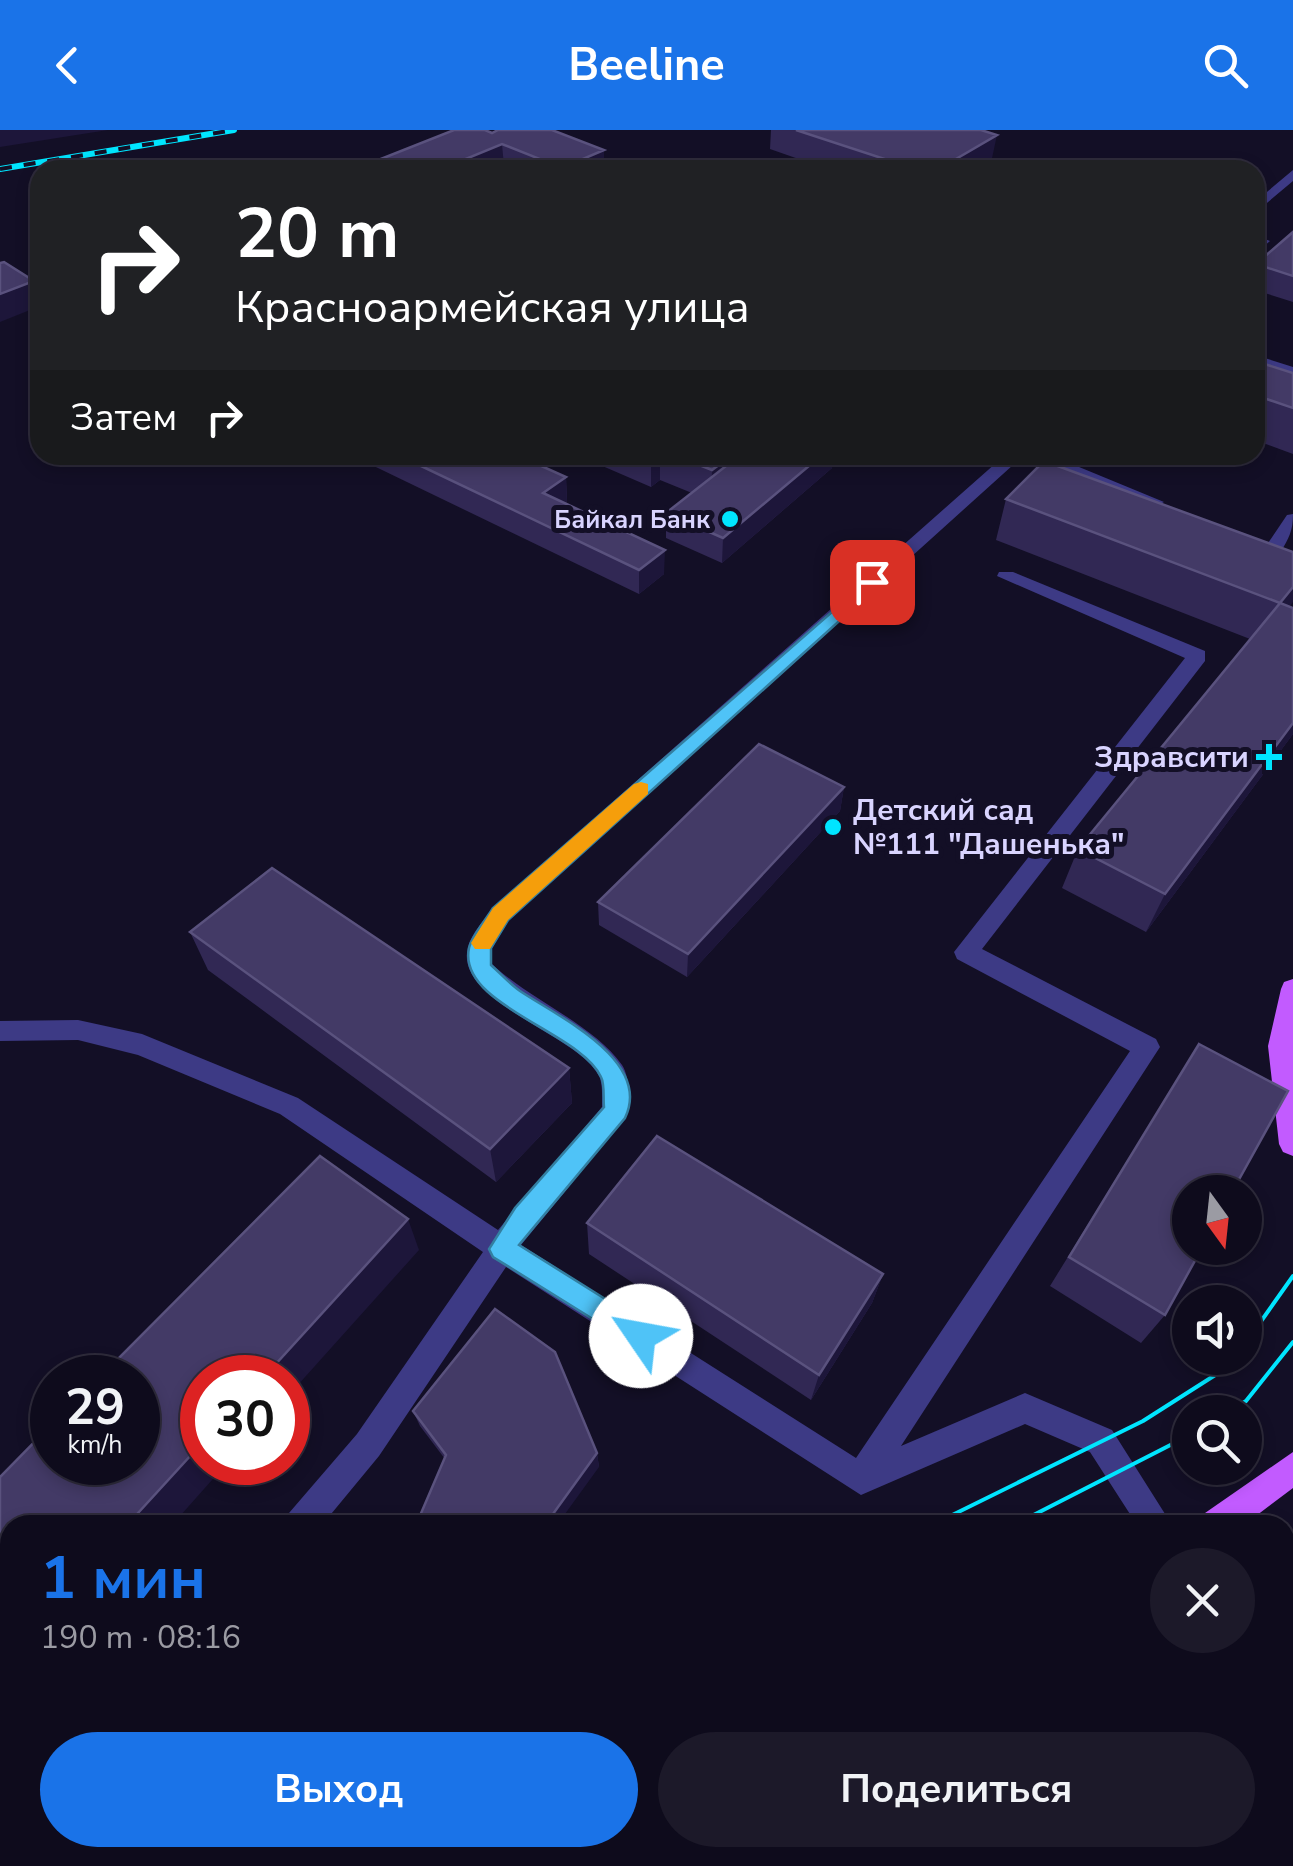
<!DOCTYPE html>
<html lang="ru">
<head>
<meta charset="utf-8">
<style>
	:root { --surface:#0e0b1c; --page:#1c1929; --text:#f1f3f6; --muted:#9b9ba3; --line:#2e2b3b; --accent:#1a73e8 }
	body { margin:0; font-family:"Nunito Sans",sans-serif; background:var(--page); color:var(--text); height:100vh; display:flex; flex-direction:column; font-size:38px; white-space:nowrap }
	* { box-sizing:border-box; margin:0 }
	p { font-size:32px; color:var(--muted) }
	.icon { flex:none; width:55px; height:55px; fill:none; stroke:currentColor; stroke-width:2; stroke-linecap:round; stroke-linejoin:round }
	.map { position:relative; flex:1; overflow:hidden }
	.side { position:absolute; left:0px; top:1385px; width:1295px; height:352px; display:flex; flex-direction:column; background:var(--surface); border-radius:30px 30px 0 0; box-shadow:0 5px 15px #0003,0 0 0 2px var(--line) }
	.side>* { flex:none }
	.banner { position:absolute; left:30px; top:30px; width:1235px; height:305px; border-radius:30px; box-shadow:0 5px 15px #0003,0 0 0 2px var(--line); background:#202124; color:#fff; overflow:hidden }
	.needle { width:65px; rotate:165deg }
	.fabs { position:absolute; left:1172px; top:1045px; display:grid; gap:20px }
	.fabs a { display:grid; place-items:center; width:90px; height:90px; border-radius:50%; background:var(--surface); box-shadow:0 5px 15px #0003,0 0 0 2px var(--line); font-size:50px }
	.speed { position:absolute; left:30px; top:1225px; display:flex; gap:20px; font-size:50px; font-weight:700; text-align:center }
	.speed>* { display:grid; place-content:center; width:130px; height:130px; border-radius:50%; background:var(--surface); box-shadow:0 5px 15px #0003,0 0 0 2px var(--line); line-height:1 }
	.speed small { font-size:25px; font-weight:400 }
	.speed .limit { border:15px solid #d22; background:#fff; color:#111 }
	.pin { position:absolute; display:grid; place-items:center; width:85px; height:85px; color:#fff; margin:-42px; border-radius:20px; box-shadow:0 5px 15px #0006 }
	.me { position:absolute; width:110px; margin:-55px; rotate:303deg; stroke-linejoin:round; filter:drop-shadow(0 0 8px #0008) }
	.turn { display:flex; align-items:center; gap:35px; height:210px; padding:0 40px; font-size:45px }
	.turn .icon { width:130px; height:130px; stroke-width:2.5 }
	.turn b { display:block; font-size:70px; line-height:85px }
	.then { display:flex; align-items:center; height:95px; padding:0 40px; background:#0003; gap:20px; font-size:38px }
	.round { display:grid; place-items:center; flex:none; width:105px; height:105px; border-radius:52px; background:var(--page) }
	.headline { display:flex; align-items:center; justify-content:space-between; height:170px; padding:0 40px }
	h1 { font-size:60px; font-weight:700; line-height:75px; color:var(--accent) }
	.button { display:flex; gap:20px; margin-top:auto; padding:20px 40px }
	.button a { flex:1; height:115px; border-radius:60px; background:var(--accent); color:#fff; font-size:40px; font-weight:700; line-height:115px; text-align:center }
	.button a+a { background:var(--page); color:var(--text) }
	header { display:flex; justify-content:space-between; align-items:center; height:130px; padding:0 40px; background:var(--accent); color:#fff; font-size:45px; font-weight:700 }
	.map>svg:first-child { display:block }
</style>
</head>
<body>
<header><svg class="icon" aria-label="back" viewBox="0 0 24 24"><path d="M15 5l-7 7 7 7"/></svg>Beeline<svg class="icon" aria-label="search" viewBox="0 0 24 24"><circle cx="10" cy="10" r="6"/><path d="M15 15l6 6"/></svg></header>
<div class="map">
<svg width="1293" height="1736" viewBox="0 0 1293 1736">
	<rect width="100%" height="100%" fill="#130f26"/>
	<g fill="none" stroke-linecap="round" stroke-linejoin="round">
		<path stroke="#2fb8b0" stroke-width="9" stroke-dasharray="6 10" stroke-linecap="butt" d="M864 1728 880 1736"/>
		<path fill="#3d3a85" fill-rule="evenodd" d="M1293 40V51L1255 83V72Z
			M1255 105 1270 111 1255 124Z
			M1255 225 1293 237V247L1255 235Z
			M1005 325H1024L509 790 492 818V834C530 870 593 894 622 935 630 947 631 976 625 988L521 1115 856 1328 1130 921 957 829 954 822 1185 528 997 446 999 442H1013L1205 521V531L982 819 1156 909 1160 917 901 1316 1025 1263 1112 1300 1172 1395H1137L1090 1322 1025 1294 861 1365 506 1137 379 1326 322 1395H285L289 1383 357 1304 483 1122 280 984 138 925 78 910 0 911V891L78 890 142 904 298 968 498 1100 602 977C602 968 603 954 599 946 578 904 453 872 468 817 471 804 485 789 493 778Z
			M1025 325H1050L1164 372 1155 377 1149 376Z
			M1293 384C1293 401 1289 408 1280 423H1266L1264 419 1287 385Z
			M10 1565V1601L0 1605V1569Z
			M1293 1681V1736H1272L1268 1728H1285V1684Z
			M933 1728H978L982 1736H937Z
			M1110 1728H1151L1155 1736H1114Z"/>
		<path fill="#c25bff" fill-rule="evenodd" d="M1293 849V1026L1283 1022 1279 1014 1268 916 1281 859 1284 852Z
			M1293 1322V1358L1244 1395H1201L1205 1383Z
			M1293 1477V1511L1285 1513V1479Z
			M509 1728H564L560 1736H505Z"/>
		<path stroke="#00e5ff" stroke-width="4" d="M1245 1214 1293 1146
			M1228 1282 1246 1271 1293 1212
			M932 1395 1143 1291 1220 1242 1233 1228
			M1014 1395 1190 1305
			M58 1736 80 1728
			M163 1736 185 1728"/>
		<defs>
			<path id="rail" d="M0 39 234 0"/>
		</defs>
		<use href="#rail" stroke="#00e5ff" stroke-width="6"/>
		<use href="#rail" stroke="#130f26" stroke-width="4" stroke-dasharray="12" stroke-linecap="butt"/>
	</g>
	<path fill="#312854" d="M771 0H981L991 33 979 40H830L770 19Z
		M492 3 604 20V40H512L504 36Z
		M1293 102V172L1255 160 1256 134Z
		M1255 231 1293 243V324L1255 310Z
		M351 325H517L566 347 567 372 565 373 664 444 639 464Z
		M577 325H834L832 338 722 433 666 408V383L692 363 660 350 651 357Z
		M1006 369 1293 478V604L1146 802 1062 758 1078 719 1250 509 996 410Z
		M844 657 840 681 687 847 599 795 598 772Z
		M190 802 569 938 572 973 496 1052 208 840Z
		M1199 914 1165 1185 1141 1213 1050 1156Z
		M587 1093 883 1144 872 1173 811 1270 589 1124Z
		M413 1281 597 1323 599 1337 445 1329 420 1296Z"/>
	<path fill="#1d163a" d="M0 0H108L0 17Z
		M997 5 991 33 979 40H937Z
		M502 14 504 36 495 40H439Z
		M604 20V40H562V38Z
		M34 151 40 166V176L0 192V164Z
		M653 325H660V350L651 357V326Z
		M732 325H769L711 371 712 340Z
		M822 325H834L832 338 722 433 723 408Z
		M566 347 567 372 545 388 543 363Z
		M665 420 664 444 639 464V440Z
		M1293 457V472L1261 514 1280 473Z
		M1293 593V604L1146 802 1165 764Z
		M844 657 840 681 687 847 688 824Z
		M569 938 572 973 496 1052 490 1019Z
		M408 1089 419 1120 288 1266V1248H263Z
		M883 1144 872 1173 811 1270 819 1245Z
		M202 1313V1332H228L172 1395H127Z
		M597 1323 599 1337 557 1395H527Z"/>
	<path fill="#433a66" stroke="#5a527e" stroke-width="2.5" d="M454 0H485L492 3 498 0H552L604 20 562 38 502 14 439 40H353Z
		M796 0H981L997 5 937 40H918Z
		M613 36 625 40H606Z
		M1293 102V146L1256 134Z
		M4 132 34 151 0 164V133Z
		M1255 231 1293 243V278L1255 265Z
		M398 325H517L566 347 543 363 665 420 639 440Z
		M674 325H732L712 340Z
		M740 325H822L723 408 666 383Z
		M1044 331 1293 422V457L1280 473 1293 478V593L1165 764 1078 719 1280 473 1006 369Z
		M759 614 844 657 688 824 598 772Z
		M272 738 569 938 490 1019 190 802Z
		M1199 914 1288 961 1232 1062H1190V1118H1202L1165 1185 1069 1127Z
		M657 1006 883 1144 819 1245 587 1093Z
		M320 1026 408 1089 263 1248H202V1313L127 1395H10V1442L0 1432V1347L52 1294V1332H138V1248H99Z
		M495 1179 555 1222 597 1323 553 1384 527 1395H416L446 1325 413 1281Z"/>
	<path fill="#4fc3f7" stroke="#337fa1" stroke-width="2.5" d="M872 447 878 449V456L508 790 491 818V835C501 844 510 854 520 861 557 886 653 930 625 988L519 1115 650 1197 654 1206 650 1215 641 1219 493 1127 489 1119 515 1078 604 977C603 969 605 954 601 947 581 902 457 875 469 818 472 805 486 790 493 778Z"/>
	<path fill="#f59e0b" d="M641 652 648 654V664L508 790 490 819H475L471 813 493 778 634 654Z"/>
	<g fill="#00e5ff" stroke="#130f26" stroke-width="4">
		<circle cx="730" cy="389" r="10"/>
		<path d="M1264 612h10v10h10v10h-10v10h-10v-10h-10v-10h10z"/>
		<circle cx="833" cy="697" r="10"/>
	</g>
	<g text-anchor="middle" stroke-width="10" stroke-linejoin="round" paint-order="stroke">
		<g font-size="25" font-weight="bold" fill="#d9d4ff" stroke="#130f26" text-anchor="end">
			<text x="710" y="398">Байкал Банк</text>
		</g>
		<g font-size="30" font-weight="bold" fill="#d9d4ff" stroke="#130f26" text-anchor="end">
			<text x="1249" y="637">Здравсити</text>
			<text x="853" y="690" text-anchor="start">Детский сад<tspan x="853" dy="34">№111 "Дашенька"</tspan></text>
		</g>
	</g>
</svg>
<div class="fabs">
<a><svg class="needle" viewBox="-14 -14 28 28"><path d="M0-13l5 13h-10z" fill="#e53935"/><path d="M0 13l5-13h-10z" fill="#9b9ba3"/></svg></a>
<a><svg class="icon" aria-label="sound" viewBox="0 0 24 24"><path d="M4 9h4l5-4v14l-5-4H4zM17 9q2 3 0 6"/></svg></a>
<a><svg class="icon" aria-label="search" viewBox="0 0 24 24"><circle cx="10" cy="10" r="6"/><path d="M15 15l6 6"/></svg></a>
</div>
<div class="speed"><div>29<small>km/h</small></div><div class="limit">30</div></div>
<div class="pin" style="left:872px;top:452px;background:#d93025"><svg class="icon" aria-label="arrive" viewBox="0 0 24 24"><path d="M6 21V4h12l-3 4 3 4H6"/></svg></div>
<svg class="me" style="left:641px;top:1206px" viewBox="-20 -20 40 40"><circle r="19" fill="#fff"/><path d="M0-13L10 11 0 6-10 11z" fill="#4fc3f7"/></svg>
<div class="banner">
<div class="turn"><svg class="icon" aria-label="right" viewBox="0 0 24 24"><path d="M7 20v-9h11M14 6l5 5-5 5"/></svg><div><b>20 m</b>Красноармейская улица</div></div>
<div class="then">Затем<svg class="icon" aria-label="right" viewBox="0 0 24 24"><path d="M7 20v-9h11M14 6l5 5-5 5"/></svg></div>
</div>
<section class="side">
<div class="headline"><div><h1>1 мин</h1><p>190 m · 08:16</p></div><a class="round"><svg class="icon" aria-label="close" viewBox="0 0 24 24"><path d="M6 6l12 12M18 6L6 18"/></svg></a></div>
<div class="button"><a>Выход</a><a>Поделиться</a></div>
</section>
</div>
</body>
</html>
